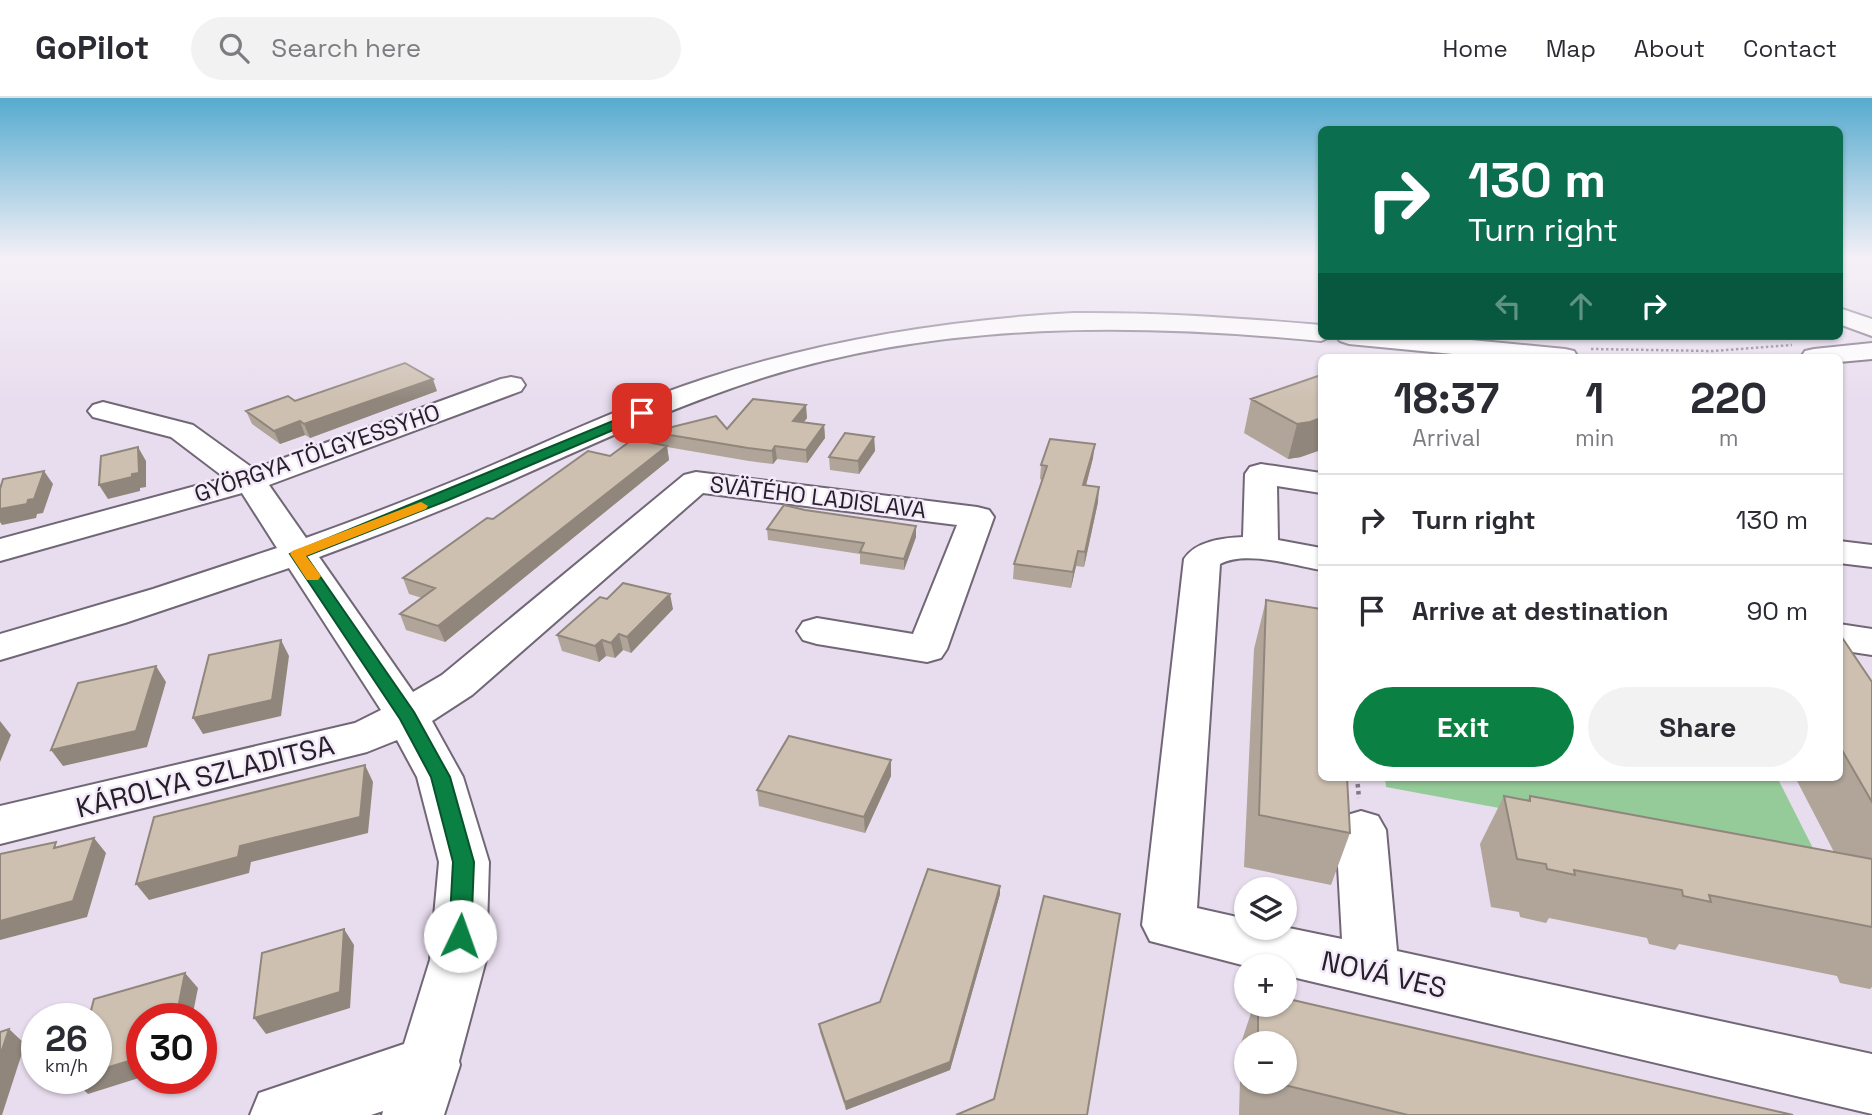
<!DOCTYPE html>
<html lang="en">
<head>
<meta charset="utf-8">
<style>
	:root { --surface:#fff; --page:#f2f2f3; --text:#2b2b33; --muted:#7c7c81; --line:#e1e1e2; --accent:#0b8043 }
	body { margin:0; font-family:"Space Grotesk",sans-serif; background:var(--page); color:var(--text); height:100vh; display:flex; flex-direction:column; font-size:26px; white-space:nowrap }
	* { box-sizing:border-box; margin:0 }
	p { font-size:23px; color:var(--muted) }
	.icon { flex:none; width:38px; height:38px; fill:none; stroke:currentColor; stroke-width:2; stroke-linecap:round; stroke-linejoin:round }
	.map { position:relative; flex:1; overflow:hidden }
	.sheet { position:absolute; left:1318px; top:256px; width:525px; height:427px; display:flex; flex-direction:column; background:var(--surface); border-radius:10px; box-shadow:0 2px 5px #0004 }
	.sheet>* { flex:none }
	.banner { position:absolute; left:1318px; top:28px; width:525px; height:214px; border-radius:10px; box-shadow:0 2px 5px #0004; background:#0b6e4f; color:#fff; overflow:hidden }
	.fabs { position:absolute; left:1234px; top:779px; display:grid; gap:14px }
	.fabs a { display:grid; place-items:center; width:63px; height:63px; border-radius:50%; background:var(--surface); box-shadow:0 2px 5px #0004; font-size:35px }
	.speed { position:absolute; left:21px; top:905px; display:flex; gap:14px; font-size:35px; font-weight:700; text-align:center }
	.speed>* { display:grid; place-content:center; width:91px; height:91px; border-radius:50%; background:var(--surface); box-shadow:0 2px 5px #0004; line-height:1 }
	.speed small { font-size:18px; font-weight:400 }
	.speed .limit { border:10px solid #d22; background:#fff; color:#111 }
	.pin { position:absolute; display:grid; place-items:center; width:60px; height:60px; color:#fff; margin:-30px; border-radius:14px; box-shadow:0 4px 10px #0006 }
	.me { position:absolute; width:77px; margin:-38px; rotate:3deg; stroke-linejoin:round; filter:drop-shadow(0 0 5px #0008) }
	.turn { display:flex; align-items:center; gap:24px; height:147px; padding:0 35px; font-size:32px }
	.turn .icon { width:91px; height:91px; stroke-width:2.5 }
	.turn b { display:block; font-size:49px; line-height:60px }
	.lanes { display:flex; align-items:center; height:66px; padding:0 35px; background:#0003; justify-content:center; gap:35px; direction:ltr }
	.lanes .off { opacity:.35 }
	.eta { display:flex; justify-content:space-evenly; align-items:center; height:119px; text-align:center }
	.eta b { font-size:42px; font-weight:700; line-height:49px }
	.cta { display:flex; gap:14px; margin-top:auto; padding:14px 35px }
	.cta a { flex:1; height:80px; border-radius:42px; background:var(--accent); color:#fff; font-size:28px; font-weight:700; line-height:80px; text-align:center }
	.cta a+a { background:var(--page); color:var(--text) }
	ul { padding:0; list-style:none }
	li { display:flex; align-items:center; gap:21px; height:91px; padding:0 35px; border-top:2px solid var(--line) }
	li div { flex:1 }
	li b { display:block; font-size:26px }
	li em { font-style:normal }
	header { display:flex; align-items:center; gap:42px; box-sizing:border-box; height:98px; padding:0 35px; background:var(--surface); border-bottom:2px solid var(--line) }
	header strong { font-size:33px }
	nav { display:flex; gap:38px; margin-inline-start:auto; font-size:24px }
	.search { width:490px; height:63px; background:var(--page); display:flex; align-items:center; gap:18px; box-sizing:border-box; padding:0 24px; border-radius:38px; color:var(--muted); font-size:26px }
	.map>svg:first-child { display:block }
</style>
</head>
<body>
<header>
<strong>GoPilot</strong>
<div class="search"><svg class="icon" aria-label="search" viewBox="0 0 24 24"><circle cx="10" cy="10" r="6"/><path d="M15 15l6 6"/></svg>Search here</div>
<nav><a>Home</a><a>Map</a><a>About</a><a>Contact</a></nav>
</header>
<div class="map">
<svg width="1872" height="1017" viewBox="0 0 1872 1017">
	<rect width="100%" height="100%" fill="#e8ddee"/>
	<path fill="#95cb98" d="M1385 679H1777L1823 770 1386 689Z"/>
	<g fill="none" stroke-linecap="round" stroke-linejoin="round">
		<defs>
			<path id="minor" d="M1839 210 1872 221V238L1839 226Z
				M1073 215C1156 214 1238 220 1321 227V238H1332L1321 243C1135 225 946 223 765 279 673 308 585 350 496 389 438 414 379 437 319 459L413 594 442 577 684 377 696 374 977 409 989 412 994 419 947 551 941 560 927 564 817 546 803 542 797 533 803 524 817 520 913 536 957 427 703 395 472 597 432 623 463 679 489 764 486 862 459 963 460 967 444 1017H382L383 1013 371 1017H250L259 995 404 946 430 862 439 764 417 679 397 642 367 654 0 746V708L355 625 381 612 289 470 125 525 0 562V536L153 491 277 450 242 395 0 463V441L225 380 171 339 93 319 88 313 93 307 103 304 193 327 254 371 501 281 511 279 521 281 525 287 521 293 269 387 306 440C362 420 418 398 474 375 550 343 625 307 704 281 823 242 948 222 1073 215Z
				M1336 238H1429L1565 251 1574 253 1578 259H1484L1349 246 1340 243Z
				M1872 245V261L1839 264V259H1801L1805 253 1814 251Z
				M1261 366 1321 375V395L1277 388 1278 442 1321 450V472C1292 467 1246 452 1220 466L1197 810 1246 821V830L1284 829 1342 841 1336 732 1344 718 1361 713 1378 718 1386 732 1397 853 1872 956V1016L1284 877V868H1246L1150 843 1142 827 1184 461C1196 443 1222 440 1243 439L1245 376 1250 369Z
				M1839 443 1872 447V469L1839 465Z
				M1839 526 1872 531V557L1839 552Z"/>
		</defs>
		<use href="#minor" stroke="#716776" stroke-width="4"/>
		<path stroke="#807984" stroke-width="2.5" stroke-dasharray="2.5 2.5" stroke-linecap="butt" d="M1591 251 1713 253 1792 247"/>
		<path stroke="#807984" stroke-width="4.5" stroke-dasharray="3.5 3.5" stroke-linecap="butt" d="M1357 679 1359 700"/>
		<use href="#minor" fill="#fff" fill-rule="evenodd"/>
	</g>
	<path fill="#b0a598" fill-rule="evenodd" d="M1321 277 1301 359 1288 361 1244 335 1251 301Z
		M437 293 310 340 305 337 280 346 252 326 246 313 295 303Z
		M807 320 804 324 824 327 825 340 807 365 777 361 773 366 749 363 667 349 669 362 445 544 406 532 400 516 422 500 409 496 403 480 493 421 610 358 654 346 652 334 727 331Z
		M874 339 875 353 859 376 830 372 829 359Z
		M1093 360 1086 388 1098 404 1084 469 1076 468 1071 490 1013 481 1014 466 1042 382 1040 381 1041 367Z
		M805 412 916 439 904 472 860 466V456L768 442 767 431Z
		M1321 491V679L1350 735 1331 787 1244 769 1254 551 1266 502 1319 510V499Z
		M607 501 673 511 631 555 623 552 615 560 606 558 599 564 562 553 557 537Z
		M1839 535 1872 584V889L1870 891 1840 885 1837 878 1679 846 1675 852 1649 846 1647 840 1549 820 1546 825 1520 819 1519 814 1491 809 1480 746 1504 698 1527 702 1530 698 1834 754 1795 679H1839Z
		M891 678 865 735 759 708 757 692Z
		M1000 788V796L950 972 846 1012 820 934 819 926 880 904Z
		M1254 906H1284L1793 1017H1239L1241 945ZM1246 945H1284V984H1246Z"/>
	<path fill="#90867c" d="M433 281 437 293 310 340 304 326Z
		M806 307 807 320 794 336 793 323Z
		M1321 320V352L1301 359 1288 361 1297 326Z
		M300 323 305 337 280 346 274 333Z
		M824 327 825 340 807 365 806 352Z
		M874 339 875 353 859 376 858 363Z
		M1095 346 1093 360 1082 402 1083 387Z
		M667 348 669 362 445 544 438 528Z
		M775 348 777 361 773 366 772 353Z
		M138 349 146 363V389L140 390V393L108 401 99 387 132 376Z
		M44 373 53 386 43 415 37 416 36 420 2 427 0 424V411L28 402Z
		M1099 389 1098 404 1084 469 1085 454Z
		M916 428V439L904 472V461Z
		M1078 453 1076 468 1071 490 1073 474Z
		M670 496 673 511 631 555 627 539Z
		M619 536 623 552 615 560 611 545Z
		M281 542 289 558 281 618 203 636 193 620Z
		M602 542 606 558 599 564 595 548Z
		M156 568 166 584 147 649 63 668 51 652Z
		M0 623 11 637 0 664Z
		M891 662V678L865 735 864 719Z
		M365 667 373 684 368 735 251 764 249 775 149 802 136 786 240 748Z
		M94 740 106 755 87 819 0 842V823Z
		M1000 788V796L950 972 846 1012 845 1004Z
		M344 831 354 847 350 910 266 936 254 920Z
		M185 875 198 890 192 920H176Z
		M9 931 25 946 2 1017H0V958Z
		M142 959V979L88 996 73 981 96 980V973Z"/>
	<path fill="#cdc0b1" stroke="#90867c" stroke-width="2" d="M405 265 433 281 304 326 300 323 274 333 246 313 288 298 295 303Z
		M1321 277V320L1310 324 1297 326 1251 301Z
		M753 301 806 307 793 323 824 327 806 352 775 348 772 353 748 350 652 334 716 318 727 331Z
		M845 335 874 339 858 363 829 359Z
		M633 341 667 348 438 528 400 516 435 490 403 480 487 420 493 421 588 353 610 358Z
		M1050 341 1095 346 1083 387 1099 389 1085 454 1078 453 1073 474 1014 466 1047 368 1041 367Z
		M138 349 139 375 132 376V379L99 387 101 358Z
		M44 373 34 401 28 402 27 406 0 411V391L3 381Z
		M784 407 805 412 916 428 904 461 860 454 864 445 767 431Z
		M623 485 670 496 627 539 619 536 611 545 602 542 595 548 557 537 600 499 607 501Z
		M1266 502 1321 511V679H1347L1350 735 1259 717Z
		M1839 535 1872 584V704L1839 647Z
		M281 542 272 602 193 620 209 557Z
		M156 568 136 633 51 652 78 585Z
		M789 638 891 662 864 719 757 692Z
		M365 667 360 719 240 748 238 759 136 786 154 719Z
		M1504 698 1530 703V698L1872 761V829L1709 797 1711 804 1683 798 1682 792 1574 772 1575 777 1547 771 1546 766 1517 761Z
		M94 740 73 803 0 823V756L56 744 54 750Z
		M928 771 1000 788 950 964 845 1004 819 926 880 904Z
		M1044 798 1120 816 1087 1017H956L994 1001Z
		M344 831 340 894 254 920 262 855Z
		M185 875 176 920H142V959L96 973V920H89L94 901Z
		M1284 900 1793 1017H1408L1272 984H1284V945H1258V906H1284Z
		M9 931 0 958V934Z"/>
	<linearGradient id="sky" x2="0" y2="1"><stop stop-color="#56abcf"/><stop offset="0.53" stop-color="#f5f0f7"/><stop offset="1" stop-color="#f5f0f7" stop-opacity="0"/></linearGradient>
	<rect width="1872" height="302" fill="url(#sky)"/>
	<path fill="#0b8043" stroke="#07532c" stroke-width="2" d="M642 311 646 312V318L446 403 306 458 414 614 450 679 474 764 471 838 468 844 460 847 452 844 449 838 453 764 431 679 400 621 290 456Z"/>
	<path fill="#f59e0b" d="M421 404 428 408 426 411 306 458 321 478 318 482H307L290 456 292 453Z"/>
	<g text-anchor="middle" stroke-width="5" stroke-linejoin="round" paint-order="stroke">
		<g font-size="23" fill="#252127" stroke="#f5eafb">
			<text transform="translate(317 355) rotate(-19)" y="8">GYÖRGYA TÖLGYESSYHO</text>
			<text transform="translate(818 399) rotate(7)" y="8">SVÄTÉHO LADISLAVA</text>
		</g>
		<g font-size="28" fill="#252127" stroke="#f5eafb">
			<text transform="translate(205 678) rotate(-14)" y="10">KÁROLYA SZLADITSA</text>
			<text transform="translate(1384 876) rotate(13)" y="10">NOVÁ VES</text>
		</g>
	</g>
</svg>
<div class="fabs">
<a><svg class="icon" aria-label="layers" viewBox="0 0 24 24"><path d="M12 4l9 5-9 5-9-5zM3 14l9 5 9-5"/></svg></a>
<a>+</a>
<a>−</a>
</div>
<div class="speed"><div>26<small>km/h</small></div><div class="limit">30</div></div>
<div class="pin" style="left:642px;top:315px;background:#d93025"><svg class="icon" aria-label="arrive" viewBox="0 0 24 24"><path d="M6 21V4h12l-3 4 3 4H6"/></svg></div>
<svg class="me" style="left:460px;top:838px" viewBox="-20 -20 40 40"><circle r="19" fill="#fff"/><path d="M0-13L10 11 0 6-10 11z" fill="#0b8043"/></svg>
<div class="banner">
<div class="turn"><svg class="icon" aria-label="right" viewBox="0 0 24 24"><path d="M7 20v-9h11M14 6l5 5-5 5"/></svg><div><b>130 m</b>Turn right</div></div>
<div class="lanes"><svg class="icon off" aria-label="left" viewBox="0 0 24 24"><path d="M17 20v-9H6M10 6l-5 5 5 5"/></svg><svg class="icon off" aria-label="ahead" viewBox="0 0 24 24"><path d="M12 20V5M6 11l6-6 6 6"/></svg><svg class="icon" aria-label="right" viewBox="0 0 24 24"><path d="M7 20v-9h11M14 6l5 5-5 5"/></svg></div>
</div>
<section class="sheet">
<div class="eta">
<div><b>18:37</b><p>Arrival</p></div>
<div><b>1</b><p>min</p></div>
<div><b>220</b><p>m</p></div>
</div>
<ul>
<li><svg class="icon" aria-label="right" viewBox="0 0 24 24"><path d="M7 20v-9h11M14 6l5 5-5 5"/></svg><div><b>Turn right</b></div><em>130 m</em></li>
<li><svg class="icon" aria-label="arrive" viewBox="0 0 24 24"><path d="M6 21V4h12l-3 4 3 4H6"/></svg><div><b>Arrive at destination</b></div><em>90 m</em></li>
</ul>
<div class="cta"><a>Exit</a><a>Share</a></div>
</section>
</div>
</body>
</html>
